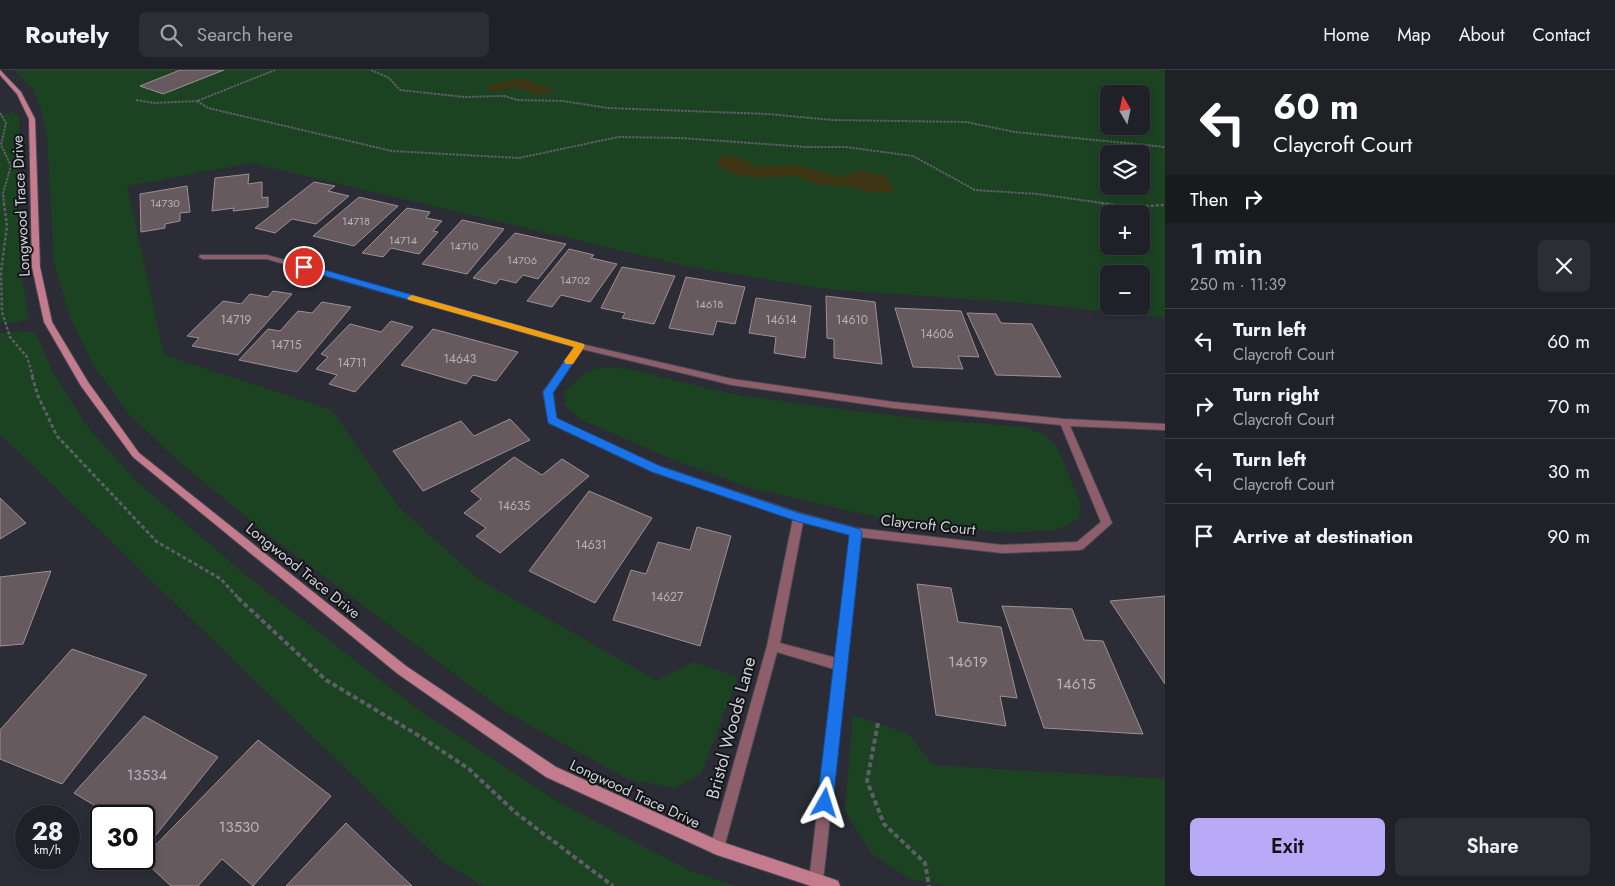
<!DOCTYPE html>
<html lang="en">
<head>
<meta charset="utf-8">
<style>
	:root { --surface:#202128; --page:#2d2e34; --text:#f1f3f6; --muted:#a2a3a8; --line:#3d3e45; --accent:#b9aaf7 }
	body { margin:0; font-family:Jost,sans-serif; background:var(--page); color:var(--text); height:100vh; display:flex; flex-direction:column; font-size:19px; white-space:nowrap }
	* { box-sizing:border-box; margin:0 }
	p { font-size:16px; color:var(--muted) }
	.icon { flex:none; width:28px; height:28px; fill:none; stroke:currentColor; stroke-width:2; stroke-linecap:round; stroke-linejoin:round }
	.map { position:relative; flex:1; overflow:hidden }
	.details { display:flex; flex-direction:column; background:var(--surface); width:450px }
	.details>* { flex:none }
	.hud { background:#202124; color:#fff; overflow:hidden }
	.needle { width:32px; rotate:351deg }
	.fabs { position:absolute; left:1100px; top:15px; display:grid; gap:10px }
	.fabs a { display:grid; place-items:center; width:50px; height:50px; border-radius:8px; background:var(--surface); box-shadow:0 2px 8px #0003,0 0 0 1px var(--line); font-size:25px }
	.speed { position:absolute; left:15px; top:735px; display:flex; gap:10px; font-size:25px; font-weight:700; text-align:center }
	.speed>* { display:grid; place-content:center; width:65px; height:65px; border-radius:50%; background:var(--surface); box-shadow:0 2px 8px #0003,0 0 0 1px var(--line); line-height:1 }
	.speed small { font-size:12px; font-weight:400 }
	.speed .limit { border:2px solid #111; border-radius:8px; background:#fff; color:#111 }
	.pin { position:absolute; display:grid; place-items:center; width:42px; height:42px; color:#fff; margin:-21px; border:2px solid #fff; border-radius:50%; box-shadow:0 1px 5px #0007 }
	.me { position:absolute; width:55px; margin:-28px; rotate:6deg; stroke-linejoin:round; filter:drop-shadow(0 0 4px #0008) }
	.turn { display:flex; align-items:center; gap:18px; height:105px; padding:0 25px; font-size:22px }
	.turn .icon { width:65px; height:65px; stroke-width:2.5 }
	.turn b { display:block; font-size:35px; line-height:42px }
	.then { display:flex; align-items:center; height:48px; padding:0 25px; background:#0003; gap:10px; font-size:19px }
	.round { display:grid; place-items:center; flex:none; width:52px; height:52px; border-radius:8px; background:var(--page) }
	.headline { display:flex; align-items:center; justify-content:space-between; height:85px; padding:0 25px }
	h1 { font-size:30px; font-weight:600; line-height:38px }
	.primary-button { display:flex; gap:10px; margin-top:auto; padding:10px 25px }
	.primary-button a { flex:1; height:58px; border-radius:8px; background:var(--accent); color:#111; font-size:20px; font-weight:600; line-height:58px; text-align:center }
	.primary-button a+a { background:var(--page); color:var(--text) }
	ul { padding:0; list-style:none }
	li { display:flex; align-items:center; gap:15px; height:65px; padding:0 25px; border-top:1px solid var(--line) }
	li div { flex:1 }
	li b { display:block; font-size:19px }
	li em { font-style:normal }
	header { display:flex; align-items:center; gap:30px; box-sizing:border-box; height:70px; padding:0 25px; background:var(--surface); border-bottom:1px solid var(--line) }
	header strong { font-size:24px }
	nav { display:flex; gap:28px; margin-inline-start:auto; font-size:18px }
	.search { width:350px; height:45px; background:var(--page); display:flex; align-items:center; gap:12px; box-sizing:border-box; padding:0 18px; border-radius:8px; color:var(--muted); font-size:19px }
	main { display:flex; flex:1; min-height:0 }
	.map>svg:first-child { display:block }
</style>
</head>
<body>
<header>
<strong>Routely</strong>
<div class="search"><svg class="icon" aria-label="search" viewBox="0 0 24 24"><circle cx="10" cy="10" r="6"/><path d="M15 15l6 6"/></svg>Search here</div>
<nav><a>Home</a><a>Map</a><a>About</a><a>Contact</a></nav>
</header>
<main>
<div class="map">
<svg width="1165" height="816" viewBox="0 0 1165 816">
	<rect width="100%" height="100%" fill="#2b2c35"/>
	<path fill="#1b4322" fill-rule="evenodd" d="M14 0H1165V248L1026 233 825 219 691 197 251 93 127 116 164 285 332 340 398 436 477 508 656 610 694 592 738 607 701 704 675 718 627 709 503 640 265 462 177 390 129 344 92 293 70 247 54 193 47 66 40 36 33 19ZM1109 24H1141V56H1109ZM1109 84H1141V116H1109ZM1109 144H1141V176H1109ZM1109 204H1141V236H1109Z
		M12 42 19 45C21 81 18 117 18 153 18 184 23 217 29 248L18 252 0 253V45Z
		M25 261 36 264 53 302 86 355 136 411 247 506 420 641 560 733 693 802 737 816H483L440 790 0 364V263Z
		M605 297 629 299 727 323 816 336 924 349 1025 357 1046 365 1058 379 1080 432 1079 449 1055 460 1011 462 950 459 873 446 754 419 671 389 580 349 565 335 564 322 586 302Z
		M853 645 909 664 933 695 1165 709V816H946L910 809 872 784 845 741Z"/>
	<path fill="#3c3413" d="M522 8 556 21 534 25 518 17 490 22 488 15Z
		M722 85 738 87 758 97 798 95 839 107 858 101 886 105 894 122H869L847 116 819 115 793 105 766 108 735 105 715 93Z"/>
	<path fill="#665a5e" stroke="#9c9094" d="M180 0H224L163 24 140 16Z
		M249 104 248 114 262 112V128L268 127V137L233 141 234 138 212 141 215 108Z
		M314 112 335 116 328 121 349 126 316 154 292 149 275 163 255 158Z
		M187 116 190 142 180 143V151L165 154V158L141 162 140 124Z
		M359 127 398 136 354 176 313 166Z
		M407 138 430 142 426 148 442 151 433 161 438 162 419 184 391 178 383 187 362 183Z
		M462 150 504 159 467 204 422 194Z
		M515 163 566 174 538 209 523 205 516 213 500 209 496 214 473 208Z
		M569 179 594 185 591 188 617 194 590 232 561 225 552 237 527 231Z
		M622 197 675 206 654 254 622 248 625 243 601 238Z
		M686 207 745 217 735 254 717 251 713 265 669 258Z
		M273 221 292 224 238 285 192 276 199 268 187 266 223 231 241 234 250 224 268 227Z
		M826 226 875 232 882 294 834 288V269L827 268Z
		M756 228 811 236 805 288 774 283 776 267 749 263Z
		M322 232 351 237 297 302 239 290 268 259 280 261 298 241 312 243Z
		M895 238 961 241 979 287 958 286 963 299 913 297Z
		M967 243 996 244 1001 253 1032 254 1061 307 996 305Z
		M391 251 413 257 355 322 329 314 337 305 316 299 328 287 321 284 350 254 381 262Z
		M433 259 518 282 496 311 473 305 466 314 401 295Z
		M510 349 530 370 423 421 393 381 461 351 474 366Z
		M514 387 542 405 562 389 589 406 500 483 476 466 486 458 464 443 481 429 471 421Z
		M589 421 652 448 595 533 529 501Z
		M0 428 26 453 0 469Z
		M697 457 731 466 700 576 613 550 631 500 646 504 658 472 690 480Z
		M51 501 23 574 0 576V507Z
		M917 514 951 518 958 552 1001 557 1017 628 1000 626 1006 656 936 645Z
		M1165 526V614L1110 531Z
		M1002 536 1072 539 1084 570 1103 571 1143 664 1044 658Z
		M72 579 147 605 62 714 0 689V660Z
		M144 646 218 687 152 770 144 765V746H112L74 723Z
		M258 670 331 726 253 816 222 789 198 816H171L142 789Z
		M346 753 412 816H286Z"/>
	<g fill="none" stroke-linecap="round" stroke-linejoin="round">
		<defs>
			<path id="street" d="M200 185H267L581 274 732 309 893 332 1064 349 1165 354V360L1070 356 1112 453 1083 479 1079 480 1002 483 861 467 823 811 821 816H811L809 811 834 599 777 582 724 778 722 783 717 785 712 783 710 778 767 576 793 449 653 402 549 353 543 322 575 277 267 189H203L199 187ZM582 279 732 315 893 338 1061 355 1101 452 1077 472 1002 475 856 458 800 443 659 396 556 349 553 322ZM803 452 850 465 836 588 780 573Z"/>
			<path id="secondary" d="M0 0 21 22 35 49 40 197 52 252 88 312 139 383 406 596 556 697 719 771 833 809 838 811 840 816H811L717 785 546 707 398 604 133 387 81 316 44 252 32 197 29 49 17 24 0 5Z"/>
		</defs>
		<use href="#street" stroke="#494a52" stroke-width="2"/>
		<use href="#secondary" stroke="#494a52" stroke-width="2"/>
		<path stroke="#5d5e66" stroke-width="2" stroke-dasharray="2.5 1" stroke-linecap="butt" d="M275 0 197 31 208 38 392 81 519 88 618 67 681 68 807 77H846L913 86 975 120 1038 124 1110 134
			M371 0 389 8 400 20 464 27 504 26 518 30 563 31 608 38 768 44 832 50 966 52 1015 62 1165 77
			M136 30 154 33 197 31
			M0 43 6 53 1 75 11 96 3 123 4 134"/>
		<path stroke="#5d5e66" stroke-width="2.5" stroke-dasharray="3 2" stroke-linecap="butt" d="M4 133 7 156 1 202 2 242 10 267 27 287 33 307
			M1101 133 1129 137 1165 135"/>
		<path stroke="#5d5e66" stroke-width="3" stroke-dasharray="4 2.5" stroke-linecap="butt" d="M32 306 38 326 57 366 157 472 221 509 239 529"/>
		<path stroke="#5d5e66" stroke-width="4" stroke-dasharray="5 3" stroke-linecap="butt" d="M238 528 326 610 421 667 469 699 516 743 613 816
			M878 653 867 711 884 754 925 793 929 816"/>
		<use href="#street" fill="#8e5f6b" fill-rule="evenodd"/>
		<use href="#secondary" fill="#c57b8e" fill-rule="evenodd"/>
	</g>
	<path fill="#1a73e8" stroke="#114b97" d="M304 194 584 274 585 276 553 323 557 348 660 396 799 443 860 459 862 462 833 733 831 738 825 740 820 738 817 733 849 465 799 452 652 402 548 353 543 322 574 277 301 199V195Z"/>
	<path fill="#f59e0b" d="M412 225 584 274 585 276 573 294H566L564 291 574 277 409 230 407 228Z"/>
	<g text-anchor="middle" stroke-width="4" stroke-linejoin="round" paint-order="stroke">
		<g font-size="11" fill="#b6b3b9">
			<text x="165" y="137">14730</text>
			<text x="356" y="155">14718</text>
			<text x="403" y="174">14714</text>
			<text x="464" y="180">14710</text>
			<text x="522" y="194">14706</text>
			<text x="575" y="214">14702</text>
			<text x="709" y="238">14618</text>
		</g>
		<g font-size="12" fill="#b6b3b9">
			<text x="236" y="254">14719</text>
			<text x="781" y="254">14614</text>
			<text x="852" y="254">14610</text>
			<text x="937" y="268">14606</text>
			<text x="286" y="279">14715</text>
			<text x="460" y="293">14643</text>
			<text x="352" y="297">14711</text>
			<text x="514" y="440">14635</text>
			<text x="591" y="479">14631</text>
			<text x="667" y="531">14627</text>
		</g>
		<g font-size="15" fill="#d0d1d7" stroke="#141519">
			<text transform="translate(21 136) rotate(-93)" y="5">Longwood Trace Drive</text>
			<text transform="translate(928 455) rotate(6)" y="5">Claycroft Court</text>
			<text transform="translate(303 501) rotate(39)" y="5">Longwood Trace Drive</text>
			<text transform="translate(635 724) rotate(25)" y="5">Longwood Trace Drive</text>
		</g>
		<g font-size="15" fill="#b6b3b9">
			<text x="968" y="597">14619</text>
			<text x="1076" y="619">14615</text>
			<text x="147" y="710">13534</text>
			<text x="239" y="762">13530</text>
		</g>
		<g font-size="18" fill="#d0d1d7" stroke="#141519">
			<text transform="translate(731 658) rotate(-75)" y="6">Bristol Woods Lane</text>
		</g>
	</g>
</svg>
<div class="fabs">
<a><svg class="needle" viewBox="-14 -14 28 28"><path d="M0-13l5 13h-10z" fill="#e53935"/><path d="M0 13l5-13h-10z" fill="#a2a3a8"/></svg></a>
<a><svg class="icon" aria-label="layers" viewBox="0 0 24 24"><path d="M12 4l9 5-9 5-9-5zM3 14l9 5 9-5"/></svg></a>
<a>+</a>
<a>−</a>
</div>
<div class="speed"><div>28<small>km/h</small></div><div class="limit">30</div></div>
<div class="pin" style="left:304px;top:197px;background:#d93025"><svg class="icon" aria-label="arrive" viewBox="0 0 24 24"><path d="M6 21V4h12l-3 4 3 4H6"/></svg></div>
<svg class="me" style="left:825px;top:733px" viewBox="-20 -20 40 40"><path d="M0-17L14 15 0 8-14 15z" fill="#1a73e8" stroke="#fff" stroke-width="4"/></svg>
</div>
<section class="details">
<div class="hud">
<div class="turn"><svg class="icon" aria-label="left" viewBox="0 0 24 24"><path d="M17 20v-9H6M10 6l-5 5 5 5"/></svg><div><b>60 m</b>Claycroft Court</div></div>
<div class="then">Then<svg class="icon" aria-label="right" viewBox="0 0 24 24"><path d="M7 20v-9h11M14 6l5 5-5 5"/></svg></div>
</div>
<div class="headline"><div><h1>1 min</h1><p>250 m · 11:39</p></div><a class="round"><svg class="icon" aria-label="close" viewBox="0 0 24 24"><path d="M6 6l12 12M18 6L6 18"/></svg></a></div>
<ul>
<li><svg class="icon" aria-label="left" viewBox="0 0 24 24"><path d="M17 20v-9H6M10 6l-5 5 5 5"/></svg><div><b>Turn left</b><p>Claycroft Court</p></div><em>60 m</em></li>
<li><svg class="icon" aria-label="right" viewBox="0 0 24 24"><path d="M7 20v-9h11M14 6l5 5-5 5"/></svg><div><b>Turn right</b><p>Claycroft Court</p></div><em>70 m</em></li>
<li><svg class="icon" aria-label="left" viewBox="0 0 24 24"><path d="M17 20v-9H6M10 6l-5 5 5 5"/></svg><div><b>Turn left</b><p>Claycroft Court</p></div><em>30 m</em></li>
<li><svg class="icon" aria-label="arrive" viewBox="0 0 24 24"><path d="M6 21V4h12l-3 4 3 4H6"/></svg><div><b>Arrive at destination</b></div><em>90 m</em></li>
</ul>
<div class="primary-button"><a>Exit</a><a>Share</a></div>
</section>
</main>
</body>
</html>
